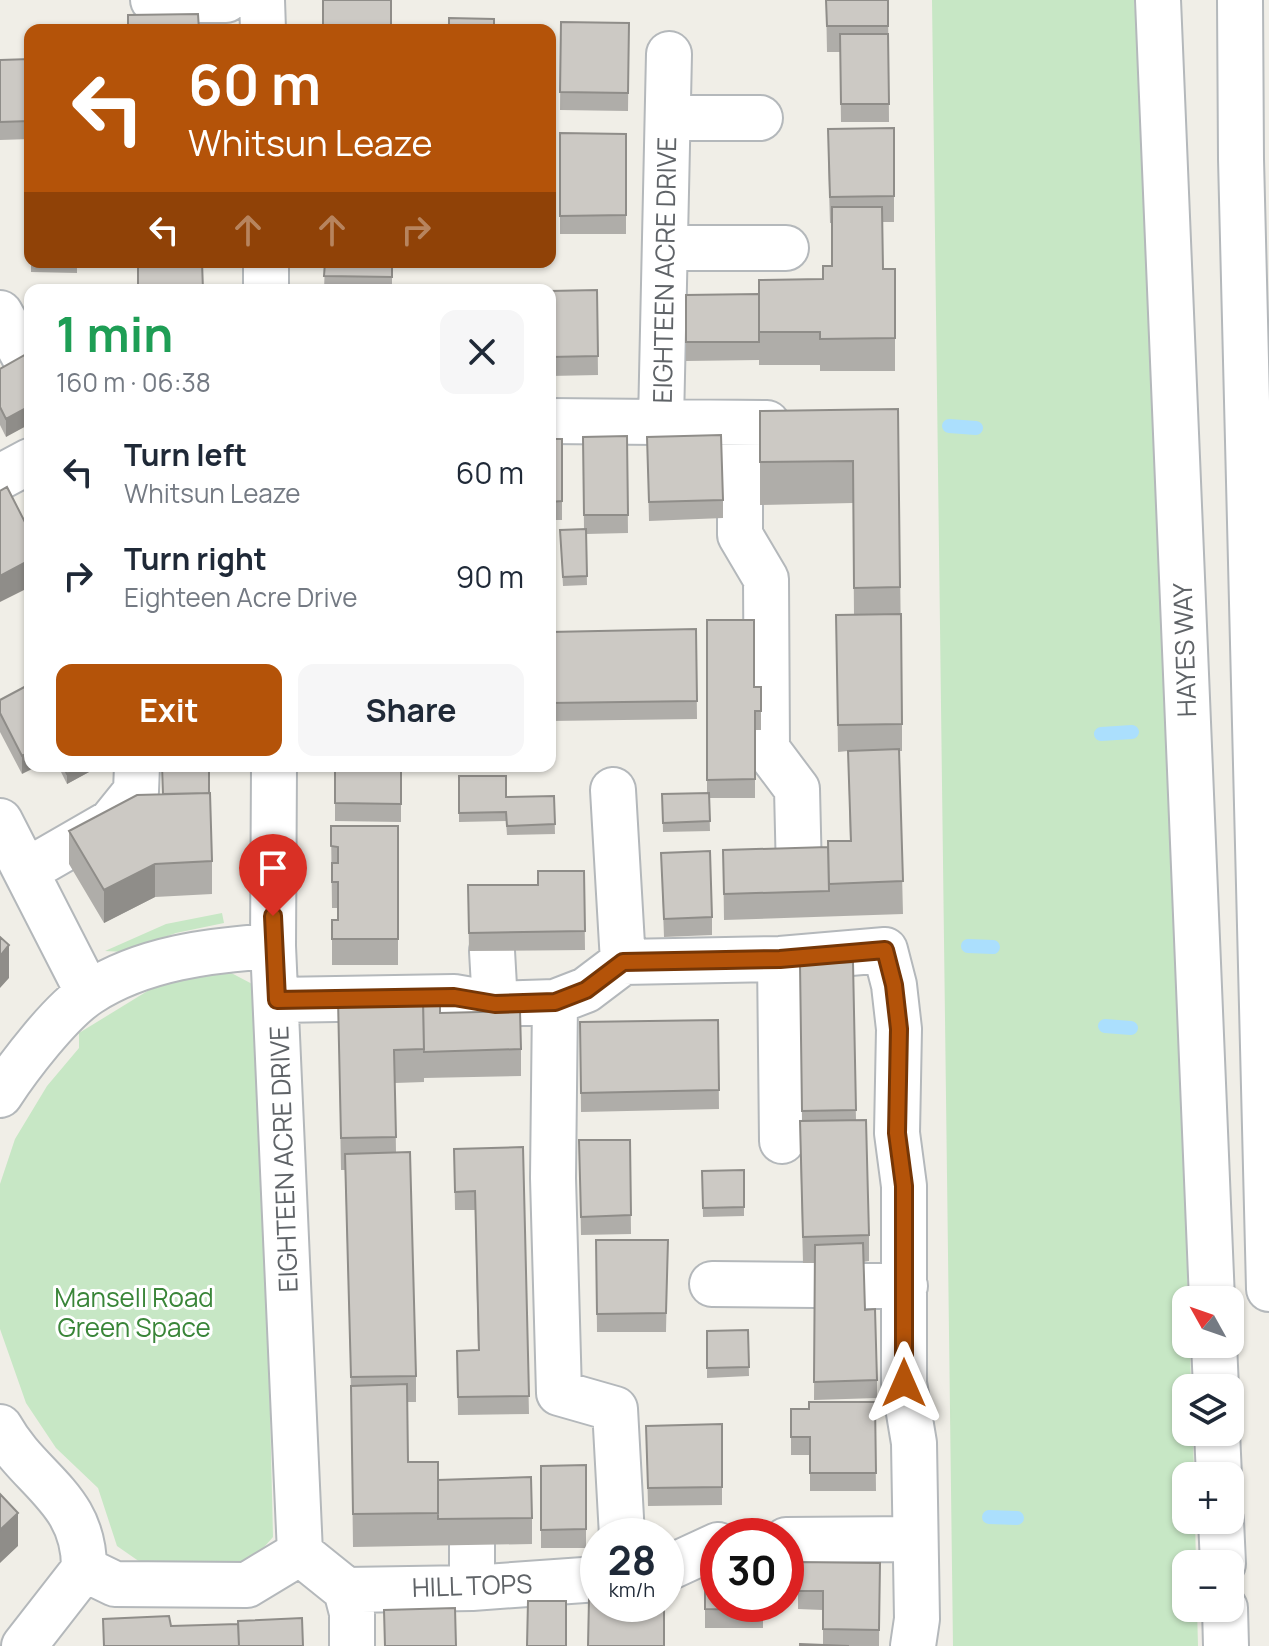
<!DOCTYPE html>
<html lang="en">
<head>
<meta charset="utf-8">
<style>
	:root { --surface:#fff; --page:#f6f6f7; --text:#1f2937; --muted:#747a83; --accent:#b45309 }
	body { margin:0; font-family:Manrope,sans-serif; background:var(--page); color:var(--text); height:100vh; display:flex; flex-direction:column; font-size:30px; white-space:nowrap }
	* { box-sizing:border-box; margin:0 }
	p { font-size:26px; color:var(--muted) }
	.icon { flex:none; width:44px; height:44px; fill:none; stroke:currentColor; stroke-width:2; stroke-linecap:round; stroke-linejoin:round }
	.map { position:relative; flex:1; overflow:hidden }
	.details { position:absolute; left:24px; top:284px; width:532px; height:488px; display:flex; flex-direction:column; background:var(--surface); border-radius:16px; box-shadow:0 2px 6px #0004 }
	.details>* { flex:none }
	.top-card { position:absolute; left:24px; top:24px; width:532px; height:244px; border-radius:16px; box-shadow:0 2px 6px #0004; background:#b45309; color:#fff; overflow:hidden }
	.needle { width:52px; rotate:310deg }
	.tools { position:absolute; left:1172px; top:1286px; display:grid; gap:16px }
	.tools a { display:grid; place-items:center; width:72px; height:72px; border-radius:16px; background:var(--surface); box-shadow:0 2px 6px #0004; font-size:40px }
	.speed { position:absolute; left:580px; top:1518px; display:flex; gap:16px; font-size:40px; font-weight:700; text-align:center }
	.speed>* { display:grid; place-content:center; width:104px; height:104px; border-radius:50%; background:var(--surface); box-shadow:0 2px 6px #0004; line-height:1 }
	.speed small { font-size:20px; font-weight:400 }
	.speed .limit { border:12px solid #d22; background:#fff; color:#111 }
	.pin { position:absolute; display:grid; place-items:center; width:68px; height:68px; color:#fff; margin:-82px -34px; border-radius:50% 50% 50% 0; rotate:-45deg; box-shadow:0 0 8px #0007 }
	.pin .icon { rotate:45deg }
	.me { position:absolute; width:88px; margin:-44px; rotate:0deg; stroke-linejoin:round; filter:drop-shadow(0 0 6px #0008) }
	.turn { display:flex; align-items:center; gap:28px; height:168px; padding:0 32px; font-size:36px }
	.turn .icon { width:104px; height:104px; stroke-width:2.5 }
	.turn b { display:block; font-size:56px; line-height:68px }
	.lanes { display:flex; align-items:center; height:76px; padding:0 32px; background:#0003; justify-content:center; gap:40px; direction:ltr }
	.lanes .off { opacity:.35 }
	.round { display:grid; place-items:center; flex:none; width:84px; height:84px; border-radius:16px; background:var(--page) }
	.head { display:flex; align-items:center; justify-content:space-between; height:136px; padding:0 32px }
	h1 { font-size:48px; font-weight:700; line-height:60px; color:#1e9e55 }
	.action { display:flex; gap:16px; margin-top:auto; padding:16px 32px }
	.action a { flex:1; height:92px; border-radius:16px; background:var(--accent); color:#fff; font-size:32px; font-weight:700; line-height:92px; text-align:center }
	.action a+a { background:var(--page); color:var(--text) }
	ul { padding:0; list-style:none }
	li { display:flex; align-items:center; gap:24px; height:104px; padding:0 32px }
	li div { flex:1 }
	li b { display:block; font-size:30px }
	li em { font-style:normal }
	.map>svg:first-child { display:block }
</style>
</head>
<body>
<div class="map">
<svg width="1269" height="1646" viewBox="0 0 1269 1646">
	<rect width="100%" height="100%" fill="#f0eee7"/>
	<path fill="#c7e7c5" d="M932 0H1134L1157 255 1188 1300 1186 1344H1190L1191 1388H1186V1432H1193L1194 1476H1186V1520H1195L1196 1564H1186V1608H1197L1198 1646H953Z
		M222 913 224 923 176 933 124 952 105 951 166 924Z
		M218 966 260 988 273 1537 250 1563 140 1562 117 1546 98 1488 56 1448 26 1403 0 1329V1184L15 1139 47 1086 79 1048V1033L154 987Z"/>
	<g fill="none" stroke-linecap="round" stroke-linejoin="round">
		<path stroke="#abdffd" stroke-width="14" d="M949 426 976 428
			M1101 734 1132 732
			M968 946 993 947
			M1105 1026 1131 1028
			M989 1517 1017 1518"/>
		<defs>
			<path id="minor" d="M153 0H226
				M262 0 263 30
				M1158 0 1212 1300
				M1240 0 1241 159 1269 1289
				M668 118H760
				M665 248H786
				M266 262V290
				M0 313 30 367
				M550 421 767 423
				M661 422 669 54
				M740 423V535L766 579 767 749 797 789 799 874
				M0 477 30 461
				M274 766 273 946 300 1553
				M613 790 623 962
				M0 821 88 993
				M26 871 111 822 136 791 137 766
				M492 951 495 1004
				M780 959 782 1141
				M277 1000 454 997 495 1004 555 1002 586 990 623 962 780 959 885 950 894 985 899 1029 897 1133 904 1186V1383L914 1443 917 1619 913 1646
				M555 1002 553 1178 559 1393 615 1409 622 1536
				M0 1095C19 1066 60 1012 89 993 143 958 211 950 273 946
				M712 1284 816 1285
				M863 1286H905
				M1214 1344 1216 1388
				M0 1427C30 1481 85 1498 84 1569
				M1217 1432 1219 1476
				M1221 1520 1223 1564
				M786 1540 915 1539
				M472 1545V1588
				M666 1569 718 1545
				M346 1590 472 1588 598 1579
				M346 1590 352 1613V1646
				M1225 1608 1226 1646
				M24 1646 84 1569 115 1584 247 1585 300 1553 346 1590"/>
		</defs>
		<use href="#minor" stroke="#b4b8bb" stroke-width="48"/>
		<use href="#minor" stroke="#fff" stroke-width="44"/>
	</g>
	<path fill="#afada9" d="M826 0H888L889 122H841L840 52H827Z
		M561 22 629 23 628 111 560 110Z
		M30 59V139L0 140V60Z
		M894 128V222H882L883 269H895V371H820V365H759V360L686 361V295L759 294 823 279 832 266V223H830L828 155Z
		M560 133 626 134V234H560Z
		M31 262H77V273L31 272Z
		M325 262H392V290H324Z
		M597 290 598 375 550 376V291Z
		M30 352 6 437 0 425V369Z
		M898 409 902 724V751H899L903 914 724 920 723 850 828 847 850 841 848 751 838 752 836 615H854L853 503 760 505V411Z
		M627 436 628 533 586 534 587 585 563 586 560 530 584 529 583 437Z
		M647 437 723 500V518L649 521Z
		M550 439H562V520H550Z
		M707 620 754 687H761V730H755V798H709L710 831 663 832 662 794 707 793Z
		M696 629 697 719 550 721V632Z
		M30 684 22 774 0 732V700Z
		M58 766H100L67 784Z
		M335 766H401V822L335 821Z
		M459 776 506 797 554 796 555 834 507 835 506 821 459 822Z
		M331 826H398V965H332V920H338V908H332Z
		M69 831 212 861V894L155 897 104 923 69 864Z
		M661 853 712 917V935L664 937Z
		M584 871 585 950 469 951 468 885H538Z
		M853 962 856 1120 869 1235V1261L863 1262 865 1310 877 1380V1398L814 1400 815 1263H803L800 1147 802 1121 800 964Z
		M338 999 423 1003 440 1013 521 1049V1076L424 1078V1075V1082L395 1083 396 1153 416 1376V1402H407L408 1462 438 1480 532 1518V1544L353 1547 351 1392 345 1170H341Z
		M718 1020 719 1109 581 1112 580 1022Z
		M579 1140H630L631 1234 581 1235Z
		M523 1147 529 1414 458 1415 457 1351 478 1350 475 1210H455L454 1149Z
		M744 1170V1216L703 1217 702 1171Z
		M596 1240H668L666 1332H597Z
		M748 1330 749 1376 707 1378V1331Z
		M875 1402 876 1491H810V1455H791V1409H809Z
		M722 1424V1505L648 1506 646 1426Z
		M586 1465V1548H541V1466Z
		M705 1562 763 1604V1628H705Z
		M798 1562 880 1563 879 1646H800L823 1645V1610L798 1609Z"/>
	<path fill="#8f8d89" d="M30 406V424L6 437V419Z
		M30 560V587L0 602V576Z
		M30 752V766H38L22 774V756Z
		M83 766H100L67 784V774Z
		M155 864V897L104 923V890Z
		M9 945V978L0 988V956Z
		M18 1513V1546L0 1563V1530Z"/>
	<path fill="#ccc9c4" stroke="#8f8d89" stroke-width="2" d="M323 0H391V30H323Z
		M826 0H888V26H827Z
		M198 14 199 30H128V15Z
		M449 18 494 19V30H449Z
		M561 22 629 23 628 93 560 92Z
		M840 34H888L889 104H841Z
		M30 59V121L0 122V60Z
		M894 128V196L830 197 828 129Z
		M560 133 626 134V215L560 216Z
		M832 207H882L883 269H895V338L820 339V332H759V280L823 279V266H832Z
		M31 262H77V263H31Z
		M138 262H202L203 290H138Z
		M325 262H392V277L324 276Z
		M597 290 598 356 550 357V291Z
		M759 294V342H686V295Z
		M30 352V406L6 419 0 407V369Z
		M898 409 900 587 854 588 853 461 760 462V411Z
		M721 435 723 500 649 502 647 437Z
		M627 436 628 515H584L583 437Z
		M550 439H562V501L550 502Z
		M7 487 30 532V560L0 576V491Z
		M586 529 587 576 563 577 560 530Z
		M901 614 902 724 838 725 836 615Z
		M707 620H754V687H761V711H755V779L707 780Z
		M696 629 697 701 550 703V632Z
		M30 684V752L22 756 0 713V700Z
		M899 749 903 881 829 884 828 841H851L848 751Z
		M63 766H83L67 774Z
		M162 766H209V793L163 794Z
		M335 766H401V804L335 803Z
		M459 776H506V797L554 796 555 824 507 826 506 812 459 813Z
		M210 793 212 861 155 864 104 890 69 831 137 795Z
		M709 793 710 821 663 823 662 794Z
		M331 826H398V939H332V920H338V882H332V863H338V847L331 846Z
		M828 847 829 891 724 894 723 850Z
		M710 851 712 917 664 919 661 853Z
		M538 871H584L585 931 469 933 468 885H538Z
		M0 937 9 945 0 956Z
		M853 962 856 1110 802 1111 800 964Z
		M423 997 424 1049 394 1050 396 1137 341 1138 338 999Z
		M423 1003H440V1013L520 1011 521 1049 424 1052Z
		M718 1020 719 1090 581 1093 580 1022Z
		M866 1120 869 1235 803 1237 800 1121Z
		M579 1140H630L631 1215 581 1217Z
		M523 1147 529 1396 458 1397 457 1351 479 1350 475 1191 455 1192 454 1149Z
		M410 1152 416 1376 351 1377 345 1154Z
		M744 1170V1207L703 1208 702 1171Z
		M596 1240H668L666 1313 597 1314Z
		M863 1243 865 1310 875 1309 877 1380 814 1382 815 1245Z
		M748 1330 749 1367 707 1368V1331Z
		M407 1384 408 1462H438V1513L353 1514 351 1386Z
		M809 1402H875L876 1473H810V1437H791V1409H809Z
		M722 1424V1487L648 1488 646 1426Z
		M586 1465V1529L541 1530V1466Z
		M531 1477 532 1518 438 1519V1480Z
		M0 1494 18 1513 0 1530Z
		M705 1562H718V1604H763V1610L705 1609Z
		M798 1562 880 1563 879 1630 823 1629V1591H798Z
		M589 1599H598V1604H664V1646H588Z
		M528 1601H566V1646H527Z
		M455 1608 456 1646H385L384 1610Z
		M169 1616 171 1626 238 1624 239 1646H104L103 1619Z
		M302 1618 303 1646H239L238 1621Z
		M800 1644 849 1646H800Z"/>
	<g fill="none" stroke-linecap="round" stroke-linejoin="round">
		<defs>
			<path id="route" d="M273 916 277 1000 454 997 495 1004 555 1002 586 990 623 962 780 959 885 950 894 985 899 1029 897 1133 904 1186V1383"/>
		</defs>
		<use href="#route" stroke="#753606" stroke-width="20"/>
		<use href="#route" stroke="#b45309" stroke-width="14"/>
	</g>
	<g text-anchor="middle" stroke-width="6" stroke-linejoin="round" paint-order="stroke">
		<g font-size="26" fill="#5f6367" stroke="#fff">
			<text transform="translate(665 270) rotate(-89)" y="9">EIGHTEEN ACRE DRIVE</text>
			<text transform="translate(1185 650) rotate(-92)" y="9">HAYES WAY</text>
			<text transform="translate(284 1159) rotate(-92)" y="9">EIGHTEEN ACRE DRIVE</text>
			<text transform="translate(472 1586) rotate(-2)" y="9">HILL TOPS</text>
		</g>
		<g font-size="26" fill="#398538" stroke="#fff">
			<text x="134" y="1307">Mansell Road<tspan x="134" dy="30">Green Space</tspan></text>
		</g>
	</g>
</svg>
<div class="tools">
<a><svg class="needle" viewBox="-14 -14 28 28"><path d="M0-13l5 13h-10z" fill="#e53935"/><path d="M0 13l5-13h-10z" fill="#747a83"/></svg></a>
<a><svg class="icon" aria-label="layers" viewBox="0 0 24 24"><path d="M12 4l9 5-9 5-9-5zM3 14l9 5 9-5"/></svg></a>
<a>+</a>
<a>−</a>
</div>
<div class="speed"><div>28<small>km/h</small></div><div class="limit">30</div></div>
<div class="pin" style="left:273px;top:916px;background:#d93025"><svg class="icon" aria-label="arrive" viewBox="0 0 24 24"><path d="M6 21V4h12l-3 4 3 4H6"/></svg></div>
<svg class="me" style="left:904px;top:1383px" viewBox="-20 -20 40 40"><path d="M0-17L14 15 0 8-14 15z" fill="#b45309" stroke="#fff" stroke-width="4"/></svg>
<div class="top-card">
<div class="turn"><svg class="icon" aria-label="left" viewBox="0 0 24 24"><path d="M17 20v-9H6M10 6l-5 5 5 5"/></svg><div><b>60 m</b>Whitsun Leaze</div></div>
<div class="lanes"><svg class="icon" aria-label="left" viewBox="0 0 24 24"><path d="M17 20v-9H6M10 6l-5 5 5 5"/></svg><svg class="icon off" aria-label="ahead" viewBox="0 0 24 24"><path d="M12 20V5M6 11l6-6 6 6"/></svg><svg class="icon off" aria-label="ahead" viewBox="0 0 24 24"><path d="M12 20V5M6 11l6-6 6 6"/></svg><svg class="icon off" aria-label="right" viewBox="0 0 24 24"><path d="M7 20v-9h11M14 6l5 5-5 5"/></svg></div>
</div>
<section class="details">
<div class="head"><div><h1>1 min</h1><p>160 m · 06:38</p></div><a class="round"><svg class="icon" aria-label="close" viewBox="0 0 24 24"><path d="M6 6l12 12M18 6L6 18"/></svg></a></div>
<ul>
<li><svg class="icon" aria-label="left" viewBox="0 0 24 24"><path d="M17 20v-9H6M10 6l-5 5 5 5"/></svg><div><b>Turn left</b><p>Whitsun Leaze</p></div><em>60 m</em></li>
<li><svg class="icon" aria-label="right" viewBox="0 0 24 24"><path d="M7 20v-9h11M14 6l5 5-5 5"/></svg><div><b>Turn right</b><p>Eighteen Acre Drive</p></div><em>90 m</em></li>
</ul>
<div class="action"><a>Exit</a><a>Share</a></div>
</section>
</div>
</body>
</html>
